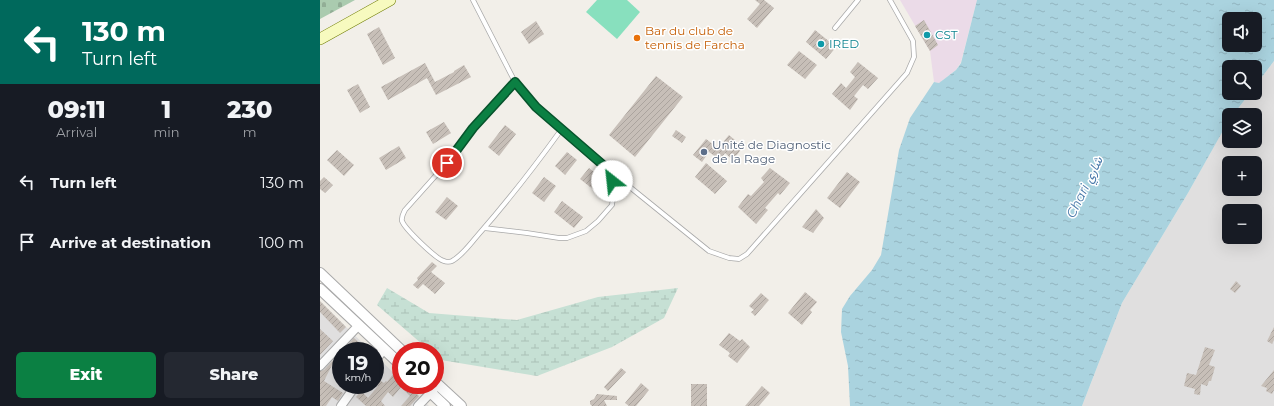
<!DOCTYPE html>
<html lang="en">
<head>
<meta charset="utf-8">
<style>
	:root { --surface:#171b24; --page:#242831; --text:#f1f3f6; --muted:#9ea1a6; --accent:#0b8043 }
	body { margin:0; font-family:Montserrat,Vazirmatn,sans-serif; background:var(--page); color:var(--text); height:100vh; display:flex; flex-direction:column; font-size:15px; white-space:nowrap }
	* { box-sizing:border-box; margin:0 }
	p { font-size:13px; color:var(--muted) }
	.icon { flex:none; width:22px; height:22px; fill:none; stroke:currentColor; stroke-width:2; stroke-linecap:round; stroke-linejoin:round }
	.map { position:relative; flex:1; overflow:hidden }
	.sheet { display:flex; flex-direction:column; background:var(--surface); width:320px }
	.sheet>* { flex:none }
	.hud { background:#00695c; color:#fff; overflow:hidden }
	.buttons { position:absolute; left:902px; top:12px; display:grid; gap:8px }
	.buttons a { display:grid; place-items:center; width:40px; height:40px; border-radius:6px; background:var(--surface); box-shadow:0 4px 16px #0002; font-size:20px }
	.speed { position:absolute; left:12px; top:342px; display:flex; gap:8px; font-size:20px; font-weight:700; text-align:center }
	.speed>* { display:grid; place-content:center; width:52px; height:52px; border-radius:50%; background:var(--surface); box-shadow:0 4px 16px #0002; line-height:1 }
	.speed small { font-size:10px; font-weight:400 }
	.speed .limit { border:6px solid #d22; background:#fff; color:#111 }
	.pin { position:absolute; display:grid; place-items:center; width:34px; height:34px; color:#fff; margin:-17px; border:2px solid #fff; border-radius:50%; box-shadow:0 1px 4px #0007 }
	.me { position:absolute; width:44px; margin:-22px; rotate:331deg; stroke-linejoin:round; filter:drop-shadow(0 0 3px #0008) }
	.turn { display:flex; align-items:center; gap:14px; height:84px; padding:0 16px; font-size:18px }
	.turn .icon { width:52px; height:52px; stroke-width:2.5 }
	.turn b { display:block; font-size:28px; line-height:34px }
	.eta { display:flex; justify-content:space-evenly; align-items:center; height:68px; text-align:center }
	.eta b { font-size:24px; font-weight:800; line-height:28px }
	.cta { display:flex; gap:8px; margin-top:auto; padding:8px 16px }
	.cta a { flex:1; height:46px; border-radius:6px; background:var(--accent); color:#fff; font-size:16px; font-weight:800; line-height:46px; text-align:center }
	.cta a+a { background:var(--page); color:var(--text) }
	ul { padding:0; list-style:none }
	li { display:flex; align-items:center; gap:12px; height:60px; padding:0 16px }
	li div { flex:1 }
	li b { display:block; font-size:15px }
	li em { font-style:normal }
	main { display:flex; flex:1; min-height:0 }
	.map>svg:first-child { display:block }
</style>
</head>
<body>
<main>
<section class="sheet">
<div class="hud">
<div class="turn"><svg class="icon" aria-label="left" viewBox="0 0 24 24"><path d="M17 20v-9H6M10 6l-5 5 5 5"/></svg><div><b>130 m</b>Turn left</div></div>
</div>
<div class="eta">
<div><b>09:11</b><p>Arrival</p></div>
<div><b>1</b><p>min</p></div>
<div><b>230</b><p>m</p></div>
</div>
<ul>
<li><svg class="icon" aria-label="left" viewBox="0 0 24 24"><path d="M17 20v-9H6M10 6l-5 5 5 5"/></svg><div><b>Turn left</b></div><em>130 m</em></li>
<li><svg class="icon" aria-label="arrive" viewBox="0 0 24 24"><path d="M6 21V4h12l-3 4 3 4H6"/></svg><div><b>Arrive at destination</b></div><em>100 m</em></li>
</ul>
<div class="cta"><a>Exit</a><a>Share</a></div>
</section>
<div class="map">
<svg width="954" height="406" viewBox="0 0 954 406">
	<defs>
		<pattern id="wetland-marsh" width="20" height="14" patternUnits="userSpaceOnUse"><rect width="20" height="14" fill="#c6e0d4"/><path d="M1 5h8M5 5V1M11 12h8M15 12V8" fill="none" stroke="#aac0b6"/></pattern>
		<pattern id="cemetery-stones" width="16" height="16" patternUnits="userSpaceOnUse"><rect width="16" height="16" fill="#aacbaf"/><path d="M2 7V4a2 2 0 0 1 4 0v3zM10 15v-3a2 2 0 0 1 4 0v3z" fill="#92ae96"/></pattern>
		<pattern id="water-ripples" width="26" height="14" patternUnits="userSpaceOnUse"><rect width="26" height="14" fill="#aad3df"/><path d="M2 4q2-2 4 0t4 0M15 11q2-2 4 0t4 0" fill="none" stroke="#92b5bf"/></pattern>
		<pattern id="building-hatch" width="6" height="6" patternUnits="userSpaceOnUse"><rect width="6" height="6" fill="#c7bfb8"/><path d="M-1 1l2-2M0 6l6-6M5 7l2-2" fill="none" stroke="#aba49e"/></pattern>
	</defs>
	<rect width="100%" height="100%" fill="#f2efe9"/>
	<path fill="#e0dfdf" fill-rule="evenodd" d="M954 61V406H762L802 303 868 193 907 123 909 120V141H935V115H913L930 93H935V86ZM909 163H935V189H909ZM909 211H935V237H909Z
		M0 302 51 351H21V385H55V355L81 380V385H86L109 406H0Z"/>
	<path fill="#ebdbe8" d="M580 0H657L641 62 636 70 619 83 614 82 610 51Z"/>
	<path fill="url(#wetland-marsh)" d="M67 288 109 313 197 320 278 297 358 288 344 318 292 347 217 376 121 360 115 355V351H110L57 305Z"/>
	<path fill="url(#cemetery-stones)" d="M0 0H35L0 19Z"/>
	<path fill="#88e0be" d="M277 0H307L320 12 297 39 266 12Z"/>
	<path fill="url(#water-ripples)" fill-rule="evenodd" d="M657 0H954V61L935 86V67H909V93H930L913 115H909V120L868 193 802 303 762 406H530L528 366 521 332 522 309 530 296 552 270 561 255 579 150 590 118 614 82 619 83 636 70 641 63ZM909 19H935V45H909Z"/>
	<path fill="url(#building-hatch)" d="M435 0H444L454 8 437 28 427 19 440 4Z
		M604 20 618 45 610 51 595 26Z
		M216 21 224 34 209 44 201 32Z
		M59 27 75 58 63 65 47 34Z
		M495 30 516 47 506 59 486 42Z
		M479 51 497 65 485 79 467 65Z
		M538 62 558 78 548 89 543 85 534 96 538 99 530 110 512 94 521 83 526 88 535 77 530 72Z
		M105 63 115 82 134 72V71L144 65 151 77 116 95 107 78 68 100 61 87Z
		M336 76 363 97 315 157 289 135Z
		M38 84 50 107 40 113 27 90Z
		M124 122 131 133 113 144 106 132Z
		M185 125 196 134 179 156 168 147Z
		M356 130 366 137 362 143 352 136Z
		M409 135 423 147 413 160 405 153 400 160 389 152 382 162 373 155 386 139 398 148Z
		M79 146 86 158 66 170 59 158Z
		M17 150 34 165 24 176 7 160Z
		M247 152 257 160 245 175 235 166Z
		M386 163 407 181 395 194 375 177Z
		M269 168 289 184 290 188 283 197 260 179Z
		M450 168 470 183 460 195 458 193 445 208 448 210 436 224 418 207 428 194 431 196 444 182 441 178Z
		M527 172 540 182 520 208 507 198Z
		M4 177 13 185 5 193 0 189V181Z
		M224 177 236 186 224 202 212 193Z
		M127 197 138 206 126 220 115 212Z
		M242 201 263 217 254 228 234 212Z
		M496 209 504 218 493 233 482 227Z
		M112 262 117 266 111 272 125 283 115 294 103 284 98 289 93 285 98 280 97 278Z
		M916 281 921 286 915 293 910 289Z
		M485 292 497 302 490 310 492 312 482 325 468 313Z
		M441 293 449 300 435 316 431 312 434 310 429 306Z
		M0 301 26 327 20 333 0 312Z
		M954 327V340L952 344 947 341Z
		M0 329 13 341 0 355Z
		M409 333 420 341 422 339 430 347 417 363 408 356 410 353 399 345Z
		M34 338 49 351H22Z
		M885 347 895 350 889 365 895 367 891 381H889L887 386 881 384 880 395 874 394 875 389 864 386 867 373 876 375Z
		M21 352V370L13 363 4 381 23 393 18 401 12 397 6 406H0V371L4 370Z
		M301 368 306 372 288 391 284 387Z
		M954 370V390L952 394 946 391 947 388 941 386Z
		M74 373 81 379V385H87L99 396 90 406H81L90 396 81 387 73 397 68 392 61 401 65 406H46L36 397 41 391 48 398 58 386 55 384 58 379 64 383 66 381 67 382Z
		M321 383 329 390 316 406H309L305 403Z
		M371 384H387V406H371Z
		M442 386 450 393 439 406H425Z
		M277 394 297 396V400H284L287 406H272L270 404V401L274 399Z"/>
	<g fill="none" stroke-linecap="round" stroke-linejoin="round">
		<defs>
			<path id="service" d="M153 0 195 82 216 107 290 171 389 251 409 258 419 259 427 254 587 73 594 57 593 41 570 0
				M515 28 538 0
				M195 82 153 128 127 163 85 210C83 214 81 217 82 221 85 229 116 259 124 261 126 262 130 262 132 261 143 255 151 243 158 235 188 201 215 166 241 130
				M164 228 207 233 239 238H247L266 231 278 221 292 205 294 191 290 171"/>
			<path id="minor" d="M55 361 64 349
				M0 366 39 325
				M21 406 36 385
				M98 406 118 385"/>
			<path id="tertiary" d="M0 273 82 351
				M0 289 81 365
				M115 382 141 406
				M103 385 125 406"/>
			<path id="secondary" d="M0 39 70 0"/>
		</defs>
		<use href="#service" stroke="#a9a9a9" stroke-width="5.5"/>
		<use href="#minor" stroke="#a9a9a9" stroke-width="10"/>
		<use href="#tertiary" stroke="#a9a9a9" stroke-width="12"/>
		<use href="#secondary" stroke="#707d05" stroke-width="12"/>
		<use href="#service" stroke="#fff" stroke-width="4"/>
		<use href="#minor" stroke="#fff" stroke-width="8"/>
		<use href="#tertiary" stroke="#fff" stroke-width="10"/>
		<use href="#secondary" stroke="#f7fabf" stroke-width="11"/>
	</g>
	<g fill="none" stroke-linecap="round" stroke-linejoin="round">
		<defs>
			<path id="route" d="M127 163 153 128 195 82 216 107 290 171 292 181"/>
		</defs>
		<use href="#route" stroke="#07532c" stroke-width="10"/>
		<use href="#route" stroke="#0b8043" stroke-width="7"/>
	</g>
	<g fill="#0f9aa8" stroke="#fff" stroke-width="1.5">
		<circle cx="607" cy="35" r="4"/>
		<circle cx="501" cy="44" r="4"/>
	</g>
	<circle fill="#e8710a" stroke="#fff" stroke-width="1.5" cx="317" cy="38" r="4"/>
	<circle fill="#5c6f8a" stroke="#fff" stroke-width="1.5" cx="384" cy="152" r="4"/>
	<g text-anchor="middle" stroke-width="3" stroke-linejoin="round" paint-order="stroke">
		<g font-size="12" fill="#c56008" stroke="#fff" text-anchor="start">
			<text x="325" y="35">Bar du club de<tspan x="325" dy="14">tennis de Farcha</tspan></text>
		</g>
		<g font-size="12" fill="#0d838f" stroke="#fff" text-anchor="start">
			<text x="615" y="39">CST</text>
			<text x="509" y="48">IRED</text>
		</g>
		<g font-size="12" fill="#4e5e75" stroke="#fff" text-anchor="start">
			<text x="392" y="149">Unité de Diagnostic<tspan x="392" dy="14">de la Rage</tspan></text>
		</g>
		<g font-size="13" font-style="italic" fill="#4a7aab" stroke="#fff">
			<text transform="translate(764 187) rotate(-64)" y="5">Chari شاري</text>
		</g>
	</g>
</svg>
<div class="buttons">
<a><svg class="icon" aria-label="sound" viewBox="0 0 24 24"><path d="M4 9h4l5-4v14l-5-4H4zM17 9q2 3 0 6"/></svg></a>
<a><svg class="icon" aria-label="search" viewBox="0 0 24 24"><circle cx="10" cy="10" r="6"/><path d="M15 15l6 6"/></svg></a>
<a><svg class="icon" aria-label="layers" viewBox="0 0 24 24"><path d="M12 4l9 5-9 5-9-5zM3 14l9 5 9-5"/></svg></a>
<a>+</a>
<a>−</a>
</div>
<div class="speed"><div>19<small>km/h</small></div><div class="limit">20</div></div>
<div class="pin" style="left:127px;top:163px;background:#d93025"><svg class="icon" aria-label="arrive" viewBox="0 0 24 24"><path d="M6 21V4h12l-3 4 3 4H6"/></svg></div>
<svg class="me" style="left:292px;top:181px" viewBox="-20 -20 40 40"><circle r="19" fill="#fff"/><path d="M0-13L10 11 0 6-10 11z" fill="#0b8043"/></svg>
</div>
</main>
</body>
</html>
